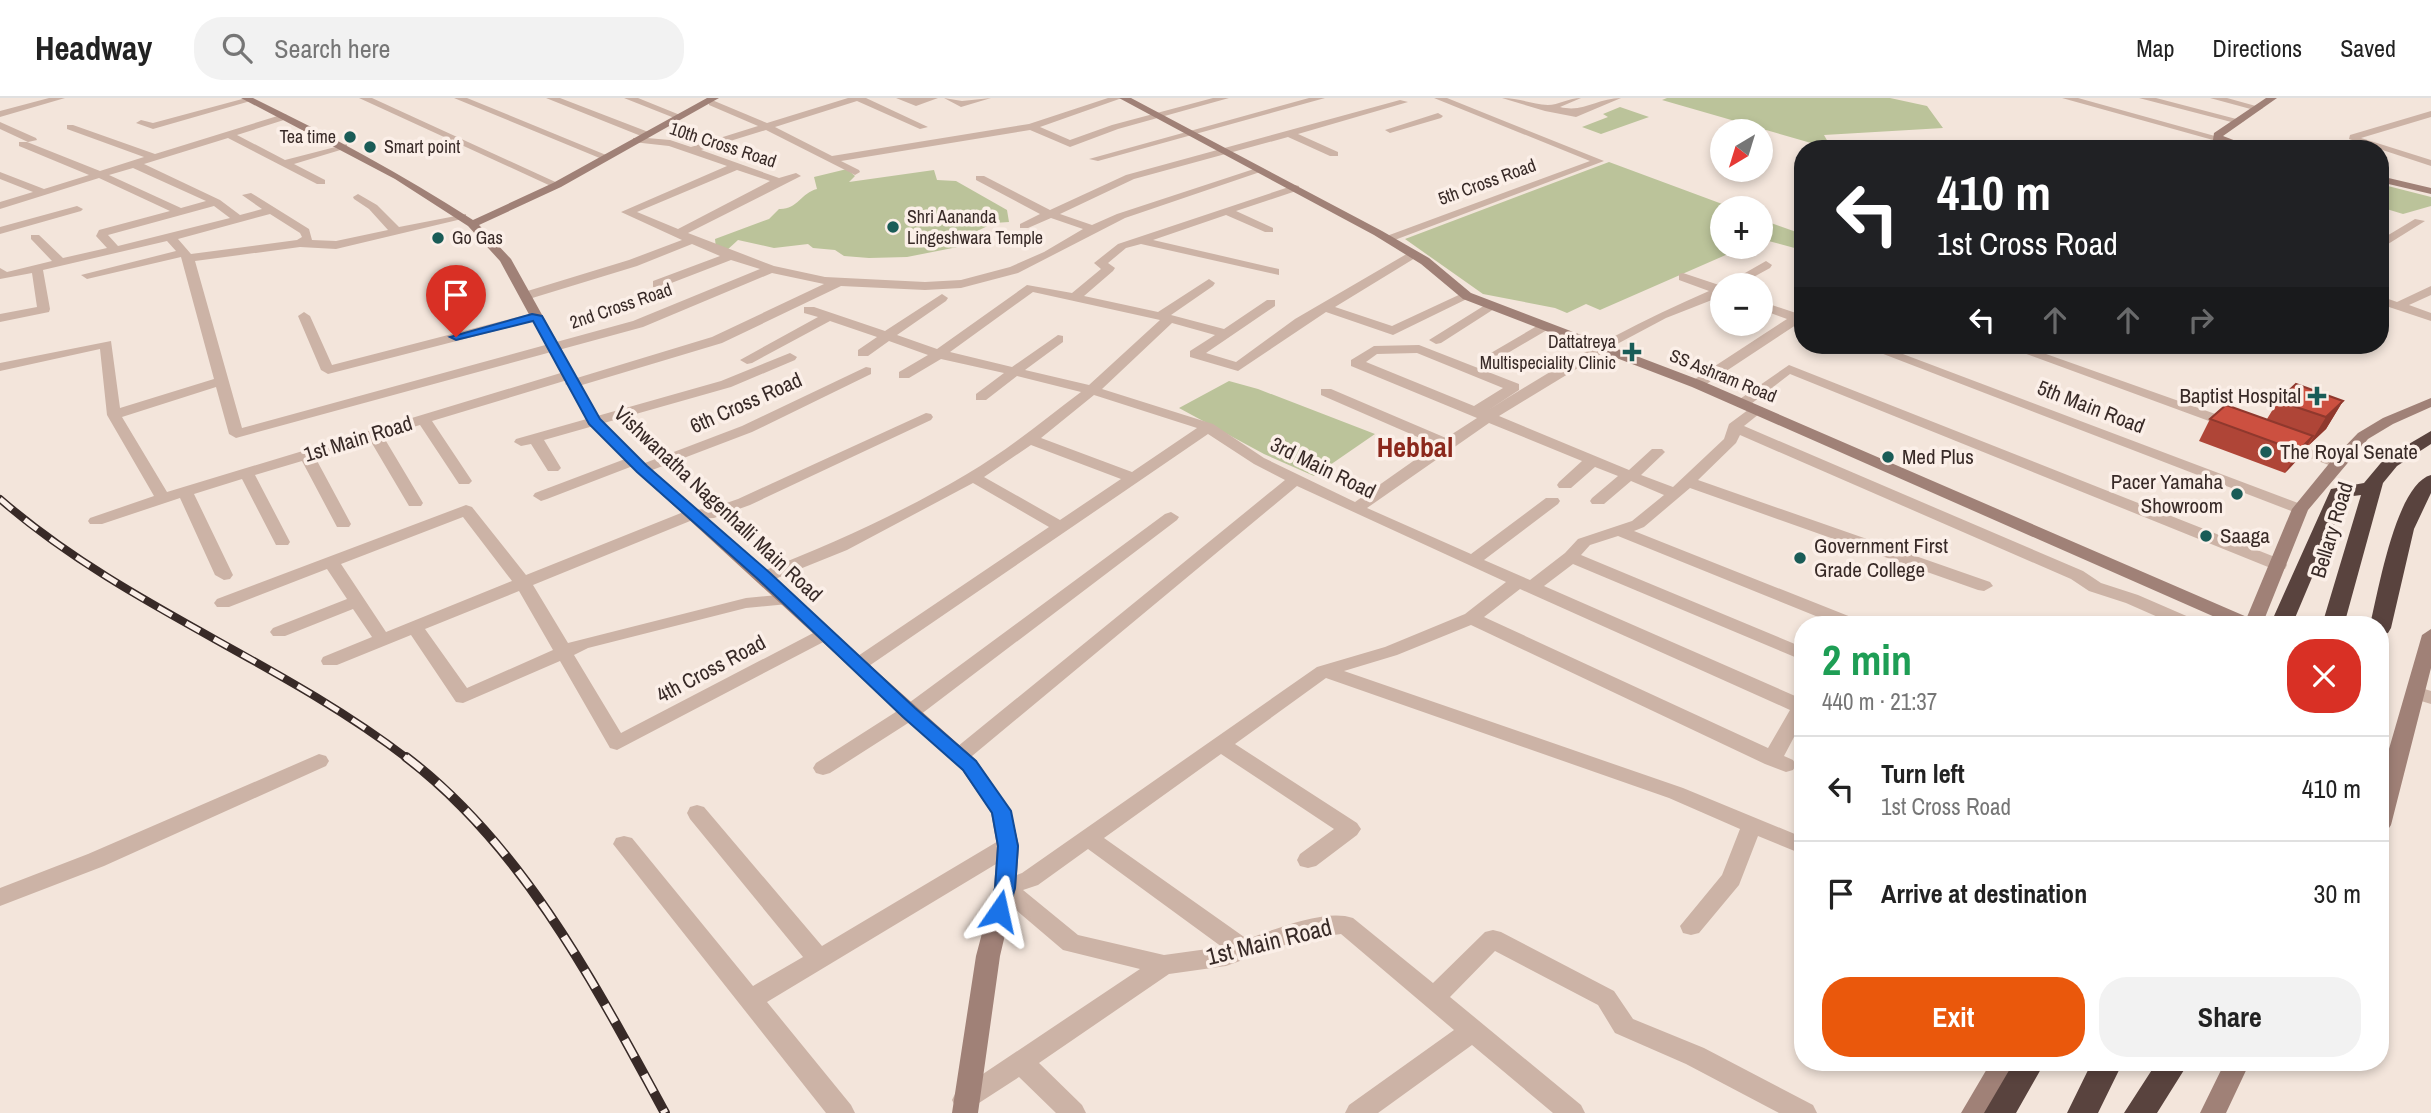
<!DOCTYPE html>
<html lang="en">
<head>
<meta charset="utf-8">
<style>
	:root { --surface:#fff; --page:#f2f2f2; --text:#222; --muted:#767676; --line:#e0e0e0; --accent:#ea580c }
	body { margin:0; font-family:"Archivo Narrow",sans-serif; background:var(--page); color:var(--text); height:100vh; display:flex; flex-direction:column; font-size:26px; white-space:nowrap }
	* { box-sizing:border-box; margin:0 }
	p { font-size:23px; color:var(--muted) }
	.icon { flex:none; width:38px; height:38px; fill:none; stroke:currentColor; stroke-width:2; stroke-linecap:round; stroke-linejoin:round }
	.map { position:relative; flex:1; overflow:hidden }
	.sheet { position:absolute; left:1794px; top:518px; width:595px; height:455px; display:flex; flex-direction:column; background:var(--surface); border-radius:28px; box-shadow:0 4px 10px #0003 }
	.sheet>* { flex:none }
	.banner { position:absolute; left:1794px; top:42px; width:595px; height:214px; border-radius:28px; box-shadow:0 4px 10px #0003; background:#202124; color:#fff; overflow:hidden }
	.needle { width:46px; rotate:218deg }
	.controls { position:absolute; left:1710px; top:21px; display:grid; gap:14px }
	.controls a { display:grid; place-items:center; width:63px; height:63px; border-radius:50%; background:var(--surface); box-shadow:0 4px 10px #0003; font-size:35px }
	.pin { position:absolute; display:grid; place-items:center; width:60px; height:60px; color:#fff; margin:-72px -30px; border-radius:50% 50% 50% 0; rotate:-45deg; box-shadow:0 0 7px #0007 }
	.pin .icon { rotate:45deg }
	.me { position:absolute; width:77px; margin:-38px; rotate:11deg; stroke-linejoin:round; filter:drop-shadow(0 0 5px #0008) }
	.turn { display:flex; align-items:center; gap:24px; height:147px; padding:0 28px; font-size:32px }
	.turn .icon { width:91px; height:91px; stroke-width:2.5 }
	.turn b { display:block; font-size:49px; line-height:60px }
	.lanes { display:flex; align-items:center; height:66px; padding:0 28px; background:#0003; justify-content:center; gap:35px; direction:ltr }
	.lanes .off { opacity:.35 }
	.round { display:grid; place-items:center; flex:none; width:74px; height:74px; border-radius:28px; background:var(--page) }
	.head { display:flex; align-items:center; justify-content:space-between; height:119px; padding:0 28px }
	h1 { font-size:42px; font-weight:800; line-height:52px; color:#1e9e55 }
	.cta { display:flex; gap:14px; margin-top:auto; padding:14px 28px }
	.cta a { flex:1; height:80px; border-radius:28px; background:var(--accent); color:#fff; font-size:28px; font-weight:800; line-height:80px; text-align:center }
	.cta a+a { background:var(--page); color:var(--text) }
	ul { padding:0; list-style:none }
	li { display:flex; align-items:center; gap:21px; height:105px; padding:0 28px; border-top:2px solid var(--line) }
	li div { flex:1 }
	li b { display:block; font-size:26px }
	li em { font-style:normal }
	header { display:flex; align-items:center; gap:42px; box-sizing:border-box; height:98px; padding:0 35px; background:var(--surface); border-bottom:2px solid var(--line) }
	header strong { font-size:33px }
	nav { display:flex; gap:38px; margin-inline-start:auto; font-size:24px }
	.search { width:490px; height:63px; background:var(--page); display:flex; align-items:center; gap:18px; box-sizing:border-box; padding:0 24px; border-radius:28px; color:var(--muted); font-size:26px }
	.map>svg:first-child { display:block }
</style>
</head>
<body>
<header>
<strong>Headway</strong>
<div class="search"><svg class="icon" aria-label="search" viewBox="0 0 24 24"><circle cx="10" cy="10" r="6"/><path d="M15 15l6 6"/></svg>Search here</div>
<nav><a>Map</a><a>Directions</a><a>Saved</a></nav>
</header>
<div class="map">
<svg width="2431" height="1015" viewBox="0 0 2431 1015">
	<rect width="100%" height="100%" fill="#f3e5db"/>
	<path fill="#bbc39a" d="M1667 0H1890L1927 8 1943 30 1824 37 1832 51 1662 2Z
		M1620 9 1649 19 1601 36 1582 29 1608 19 1603 16Z
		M1609 64 1733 110H1722V149H1744L1600 212 1586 206 1567 215 1555 210 1483 196 1405 141Z
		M847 71 855 78 849 84 934 72 937 82 956 83 1007 112 1009 124 994 125 977 133V137L969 143 973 146 907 159 869 160 844 158 835 152 813 150 808 146 774 150 738 142 726 153 716 150 715 141 769 121 779 111C797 112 801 95 817 91L814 79Z
		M2380 86 2431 99V108L2403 116 2380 109Z
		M1760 121 1802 136V152L1761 141Z
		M1229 283 1258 291 1375 336 1314 378 1264 356 1179 310Z"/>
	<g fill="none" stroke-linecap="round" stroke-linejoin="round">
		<path fill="#ccb3a6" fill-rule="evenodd" d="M49 0H65L0 19V13Z
			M246 0 254 2 153 31 136 25 141 22 153 25Z
			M359 0H372L562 87 553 89Z
			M454 0H467L611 59 602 61Z
			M546 0H560L651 35 652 37 647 40 670 42 691 49 758 28 709 7V3L712 2 767 25 848 0H866L928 29 920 31 857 3 775 29 832 58 1029 26 1108 0H1122L1040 29 1070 42 1112 27 1213 0H1229L1118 31 1070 49 1030 32 841 63 859 72 860 74 855 77 766 32 701 52 779 80 796 75 801 78 688 135 774 168 825 179 925 184 961 182 1010 169 1044 154 1083 131 1051 120 1028 130H1020V126L1040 116 976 82V78H984L1050 112 1126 77 1400 2 1408 4 1298 36 1338 54V58H1330L1288 39 1134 81 1060 116 1092 127 1117 116 1254 71 1263 73 1125 120 1018 175 961 190 925 192 841 188 722 245 572 290 565 286 567 283 712 239 824 186 772 175 643 229 236 340 229 336 216 289 122 319 167 394 564 274H574L576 277 574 280 432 323 472 383 469 386H459L420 327 383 338 423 405 421 408H409L370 342 315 359 351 426 349 429H337L302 363 255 377 290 444 288 447H276L242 381 194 396 233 477 230 481 224 482 215 477 180 400 102 426H90L88 423 90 420 154 398 107 317 100 251 0 273V265L111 243 120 310 214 281 181 159 87 181 81 177 176 153 167 143 43 172 50 211 49 214 0 224V216L37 209 32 175 0 181V170L7 174 52 163 31 141V137H39L63 160 107 150 96 138 99 132 170 113 99 80 0 111V104L33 94 0 81V74L44 91 89 77 19 48V44H27L100 73 144 59 67 31V27H73L155 56 284 16 287 17V21L237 37 285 62 347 46V50L294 66 325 82V86H317L228 40 144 66 220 102 240 117 262 111 242 97 251 95 309 131 312 142 336 143 388 132 369 111 354 101 353 99 358 96 377 107 399 129 466 116V120L336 151 300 149 195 163 242 330 633 223 760 171 731 162 661 189H653V183L720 158 692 146 637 168 529 201H521V195L629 162 682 142 621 114 727 68 669 48 633 44V40H646ZM133 70 206 103 181 110 109 77ZM737 72 770 83 678 131 637 114ZM214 108 230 120 118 148 108 137ZM270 116 300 135 302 139 297 142 191 156 178 141Z
			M624 0H638L685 19 677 21Z
			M896 0H938L916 8Z
			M944 0 962 3 991 0 961 9Z
			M1309 0H1325L1098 63 1089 61Z
			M1434 0H1447L1604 63 1392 143H1384V139L1590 63Z
			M1502 0C1518 0 1532 6 1548 7 1558 7 1569 0 1581 0L1560 9C1584 15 1597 0 1621 0L1576 19 1545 13Z
			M2062 0H2078L2222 40 2213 42Z
			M2139 0H2156L2244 23 2239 26Z
			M2210 0H2227L2263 10 2258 13Z
			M2431 13V19L2361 40 2431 62V68L2349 41 2350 37Z
			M1438 15 1443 18 1441 20 1390 35 1385 32Z
			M0 24 36 40 37 42 28 44 0 31Z
			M1295 87 1299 88V92L1236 113 1273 130V134H1265L1226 117 1153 142 1279 171V177L1141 146 1126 150 1108 165 1115 170 1113 173 1084 198 1158 214 1209 181 1215 185 1213 188 1171 217 1224 231 1267 202H1275V208L1206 255 1236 264 1295 221 1410 154 1420 157 1335 209 1392 228 1463 195H1471L1473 198 1393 237 1326 214 1238 273 1190 259V253L1215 237 1172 225 1102 291 1213 326 1264 360 1355 404 1436 347 1321 297V291H1331L1446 340 1477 320 1351 268V262L1374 248 1419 247 1519 286V292L1487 313C1558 267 1631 227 1709 193L1679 182V176L1683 175 1722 188V198L1666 220 1619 245 1499 318 1629 372 1652 351H1662L1665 354 1662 357 1641 377 1673 389 1724 341 1729 326 1752 309H1762L1764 312 1744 328 2083 473 2101 485 2138 497 2198 523 2201 527H2176L2126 505 2089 493 2071 481 1740 337 1736 345 1698 382 1990 484 1993 488 1984 493 1978 492 1690 390 1644 429 1634 433 1861 523 1864 527H1838L1618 438 1590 447 1581 457 1802 549V562L1573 466 1544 488 1802 601V624L1784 658 1793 662 1796 667 1793 672 1786 674 1765 666 1471 527 1397 557 1344 573 1683 690 1802 739V756L1758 738 1739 787 1699 835 1691 837 1683 835 1680 828 1722 777 1740 731 1669 700 1326 580 1235 646 1357 725 1361 731 1357 737 1316 768 1308 770 1300 768 1297 762 1300 756 1334 731 1221 656 1104 740 1247 841C1274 832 1325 810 1353 820L1433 885 1485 834 1493 832 1501 834 1614 893 1633 921 1704 950 1813 1007 1817 1015H1779L1686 966 1615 935 1598 907 1495 853 1450 899 1581 1007 1585 1015H1553L1472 947 1378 1015H1345L1349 1007 1454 932 1341 836 1299 842 1226 868 1169 876 1039 965 1082 1007 1086 1015H1056L1019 979 965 1014 956 1010 952 1002 956 994 1140 871 1063 852 997 796 994 790 997 784 1022 775 1317 569 1385 549 1465 516 1506 484 1297 388 966 663H952L949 658 952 653 1285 382 1254 366 1208 336 866 570H852L850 566 852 562 1049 429 973 385 847 452 770 483H758L755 479 758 475C830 447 901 415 967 376 1008 352 1044 322 1081 294L1017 278 986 302H976V296L1004 275 941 261 909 280H899V274L928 257 889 243 868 258H858V252L877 239 830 223 752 265 747 266 740 262 818 219 804 215V209H814L885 233 942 196 948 200 946 203 897 237 937 251 1027 187 1072 195 1101 171 1094 165 1118 146ZM1033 194 1160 222 1089 287 1025 272 1063 244V238L1058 237 1012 269 950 254ZM1417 255 1503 290 1474 308 1366 264 1377 256ZM1094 297 1197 330 1132 374 1041 340ZM1489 325 1582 363 1559 384 1557 387 1559 390H1571L1595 369 1618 378 1592 400 1590 403 1592 406H1604L1631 383 1664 397 1632 423 1578 441 1565 455 1530 482 1484 462 1558 406 1560 403 1558 400H1546L1471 456 1367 410ZM1031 347 1121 381 1060 422 984 379ZM1520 491 1790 612 1768 650 1484 519ZM1088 751 1222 849 1164 857 1078 837 1023 792 1038 787Z
			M77 108 83 111 81 113 0 136V129Z
			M2415 121 2425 123 2380 151V142Z
			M1766 163 1772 167 1770 170 1739 187H1724Z
			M2431 188V197L2409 207 2431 215V223L2380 206V198L2397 204Z
			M1760 203 1796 215 1802 213V226L1799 225 1702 289H1692V283L1787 221 1760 211Z
			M1490 204 1494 205V211L1441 245 1436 246 1429 242Z
			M304 214 310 218 332 267 537 214 543 218 542 221 328 276 321 272 298 218Z
			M1542 225 1549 229 1547 232 1496 262H1486L1484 259Z
			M1860 247H1879L2306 408 2308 411 2306 414H2294Z
			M2002 247H2021L2238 324 2240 327 2233 331 2228 330Z
			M790 255 797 259 795 262 731 289 544 342 561 370 558 373H548L531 346 521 348 514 344 516 341 721 283Z
			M1789 267 2285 463 2287 467 2285 471H2273L1790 276 1747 309H1737V303Z
			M866 269 871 270V276L752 334 647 374 642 376 634 371 637 368 742 328Z
			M926 315 931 316 933 319 931 322 750 407 714 420 695 421 533 487 568 545 746 500 788 496 797 501 788 506 746 510 588 550 574 557 621 635 819 532H831L834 536 831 540 617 652 610 650 560 563 463 605 456 604 411 537 337 567H323L321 563 323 559 372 539 353 511 285 538H273L270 534 273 530 347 501 327 471 229 509H217L214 505 217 501 466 407 472 409 526 477 686 413 712 410 738 401ZM463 419 512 483 386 534 341 466ZM519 493 553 552 467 590 425 531Z
			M2282 341 2342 362 2345 365 2337 370 2277 348 2275 345Z
			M633 358 641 363 638 366 547 401 541 403 533 398 535 395Z
			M1171 414 1179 419 1177 422 916 620 830 675 823 677 816 675 813 670 816 665 902 610 1165 416Z
			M2415 588 2431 593V606L2408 599 2406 594 2408 589Z
			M319 656 326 658 329 663 326 668 104 768 0 808V790L88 756Z
			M697 707 704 709 822 848 1000 742 1008 740 1016 742 1019 748 1016 754 767 904 851 1007 855 1015H826L613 746 616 740 624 738 632 740 753 888 803 859 690 721 687 715 690 709Z"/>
		<path fill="#a08177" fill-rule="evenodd" d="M241 0H253C329 37 402 76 473 122L553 85 707 0H719L561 89 479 127 511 161 600 321 647 368 976 662 1011 713 1019 748 1016 790 1000 858 978 1015H952L976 858 994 790 997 748 991 714 962 672 637 374 587 323 500 163 468 128 395 81Z
			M1119 0H1131L1382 133 1429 160 1471 195 1702 283 2247 519 2292 411 2332 362 2358 335 2383 320 2431 300V309L2393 326 2368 341 2308 412 2262 527H2233L1692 289 1463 201 1421 166 1374 137Z
			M2266 0H2277L2223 38 2257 51H2241L2213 42 2214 35Z
			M2380 78 2431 90V96L2380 84Z
			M2431 531V570L2391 727 2387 733 2380 735V682L2422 537Z
			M1991 964H2017L1988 1015H1961Z
			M2225 964H2250L2226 1015H2200Z"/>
		<path fill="#59433e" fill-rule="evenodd" d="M2431 333V346L2397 368 2383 385 2344 527H2322L2361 397 2346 399 2292 527H2270L2331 391 2364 385 2385 360Z
			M2431 377V395L2414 431 2391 530 2388 535 2380 537V527H2370C2378 495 2396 386 2431 377Z
			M2014 964H2045L2016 1015H1984Z
			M2092 964H2123L2098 1015H2067Z
			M2157 964H2189L2157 1015H2124Z"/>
		<defs>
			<path id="rail-far1" d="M0 401C123 508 279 562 408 661"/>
			<path id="rail" d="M406 659C523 748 596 888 665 1015"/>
		</defs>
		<use href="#rail-far1" stroke="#382a27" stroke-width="8"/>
		<use href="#rail" stroke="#382a27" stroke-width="10"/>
		<use href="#rail-far1" stroke="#fbefe8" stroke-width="5" stroke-dasharray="16" stroke-linecap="butt"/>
		<use href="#rail" stroke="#fbefe8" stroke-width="7" stroke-dasharray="20" stroke-linecap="butt"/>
	</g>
	<path fill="#af4537" d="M2278 303H2343L2326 331 2309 347H2308L2300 359 2285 375 2199 343 2210 321H2267Z"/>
	<path fill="#8f382d" d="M2343 303 2326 331 2309 347 2326 319Z
		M2313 338 2300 359 2285 375 2298 353Z"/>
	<path fill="#cc5040" stroke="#8f382d" stroke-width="2" d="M2296 286 2343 303 2326 319 2278 303Z
		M2226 307 2313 338 2298 353 2210 321Z"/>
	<path fill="#1a73e8" stroke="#114b97" stroke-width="2" d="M532 216 542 218 600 321 647 368 770 475 915 610 976 663 1011 713 1018 748 1015 790 1006 818 999 821 992 818 989 813 995 790 998 748 992 715 963 672 903 619 759 482 637 374 589 326 533 223 456 242 450 239Z"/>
	<g fill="#1a5c57" stroke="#fbefe8" stroke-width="2.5">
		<circle cx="350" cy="39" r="7"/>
		<circle cx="370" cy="49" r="7"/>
		<circle cx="893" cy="129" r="7"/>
		<circle cx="438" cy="140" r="7"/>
		<path d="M1628.5 243.5h7v7h7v7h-7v7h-7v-7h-7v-7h7z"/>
		<path d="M2313.5 287.5h7v7h7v7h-7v7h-7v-7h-7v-7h7z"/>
		<circle cx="2266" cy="354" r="7"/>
		<circle cx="1888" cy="359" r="7"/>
		<circle cx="2237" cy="396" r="7"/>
		<circle cx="2206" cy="438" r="7"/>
		<circle cx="1800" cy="460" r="7"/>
	</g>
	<g text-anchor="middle" stroke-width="7" stroke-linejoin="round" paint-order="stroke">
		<g font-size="18" fill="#382a27" stroke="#fbefe8" text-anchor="start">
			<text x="336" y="45" text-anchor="end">Tea time</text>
			<text x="384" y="55">Smart point</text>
			<text x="907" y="125">Shri Aananda<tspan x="907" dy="21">Lingeshwara Temple</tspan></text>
			<text x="452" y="146">Go Gas</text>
			<text x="1616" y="250" text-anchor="end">Dattatreya<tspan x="1616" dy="21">Multispeciality Clinic</tspan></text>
		</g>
		<g font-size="18" fill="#382a27" stroke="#fbefe8">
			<text transform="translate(723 47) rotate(18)" y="6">10th Cross Road</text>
			<text transform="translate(1487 84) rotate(-20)" y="6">5th Cross Road</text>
			<text transform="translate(621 208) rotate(-19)" y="6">2nd Cross Road</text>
			<text transform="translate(1723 278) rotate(22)" y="6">SS Ashram Road</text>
		</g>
		<g font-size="21" fill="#382a27" stroke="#fbefe8" text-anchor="start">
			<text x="2301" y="305" text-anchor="end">Baptist Hospital</text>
			<text x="2280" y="361">The Royal Senate</text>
			<text x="1902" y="366">Med Plus</text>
			<text x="2223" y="391" text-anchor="end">Pacer Yamaha<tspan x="2223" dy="24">Showroom</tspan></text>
			<text x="2220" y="445">Saaga</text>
			<text x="1814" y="455">Government First<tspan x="1814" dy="24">Grade College</tspan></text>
		</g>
		<g font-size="21" fill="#382a27" stroke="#fbefe8">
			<text transform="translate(746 305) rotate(-24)" y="7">6th Cross Road</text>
			<text transform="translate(2091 309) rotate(21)" y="7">5th Main Road</text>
			<text transform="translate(358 341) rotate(-17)" y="7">1st Main Road</text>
			<text transform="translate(1323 370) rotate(26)" y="7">3rd Main Road</text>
			<text transform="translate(718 406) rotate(43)" y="7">Vishwanatha Nagenhalli Main Road</text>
			<text transform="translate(2332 432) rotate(-73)" y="7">Bellary Road</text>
			<text transform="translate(711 571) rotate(-28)" y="7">4th Cross Road</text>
		</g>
		<g font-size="24" fill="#382a27" stroke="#fbefe8">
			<text transform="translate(1269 844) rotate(-14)" y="8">1st Main Road</text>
		</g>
		<g font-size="28" font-weight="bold" fill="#8b281c" stroke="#fbefe8">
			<text x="1415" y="359">Hebbal</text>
		</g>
	</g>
</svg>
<div class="controls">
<a><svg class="needle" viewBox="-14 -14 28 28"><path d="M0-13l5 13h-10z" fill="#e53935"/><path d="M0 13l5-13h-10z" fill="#767676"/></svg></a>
<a>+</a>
<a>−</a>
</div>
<div class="pin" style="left:456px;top:239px;background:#d93025"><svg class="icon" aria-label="arrive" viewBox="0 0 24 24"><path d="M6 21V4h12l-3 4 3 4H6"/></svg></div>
<svg class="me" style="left:999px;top:813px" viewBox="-20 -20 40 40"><path d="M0-17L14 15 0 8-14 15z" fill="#1a73e8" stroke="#fff" stroke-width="4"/></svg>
<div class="banner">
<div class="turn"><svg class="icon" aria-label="left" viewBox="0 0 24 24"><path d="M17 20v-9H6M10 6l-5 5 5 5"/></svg><div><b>410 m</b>1st Cross Road</div></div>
<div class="lanes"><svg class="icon" aria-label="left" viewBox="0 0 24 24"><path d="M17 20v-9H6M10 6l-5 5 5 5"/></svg><svg class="icon off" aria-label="ahead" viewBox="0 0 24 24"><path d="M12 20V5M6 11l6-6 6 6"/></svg><svg class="icon off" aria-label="ahead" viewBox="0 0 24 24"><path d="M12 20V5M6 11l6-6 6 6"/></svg><svg class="icon off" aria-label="right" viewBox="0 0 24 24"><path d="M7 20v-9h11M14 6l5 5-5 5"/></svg></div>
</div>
<section class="sheet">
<div class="head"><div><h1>2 min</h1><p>440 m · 21:37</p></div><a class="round" style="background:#d93025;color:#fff"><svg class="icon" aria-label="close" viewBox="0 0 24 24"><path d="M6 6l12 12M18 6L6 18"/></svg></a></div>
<ul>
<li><svg class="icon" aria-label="left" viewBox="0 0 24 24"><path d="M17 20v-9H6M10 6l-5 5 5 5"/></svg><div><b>Turn left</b><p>1st Cross Road</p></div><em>410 m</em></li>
<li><svg class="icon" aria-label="arrive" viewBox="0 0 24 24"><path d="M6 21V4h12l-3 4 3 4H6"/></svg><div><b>Arrive at destination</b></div><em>30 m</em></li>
</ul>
<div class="cta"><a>Exit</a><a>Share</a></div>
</section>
</div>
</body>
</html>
